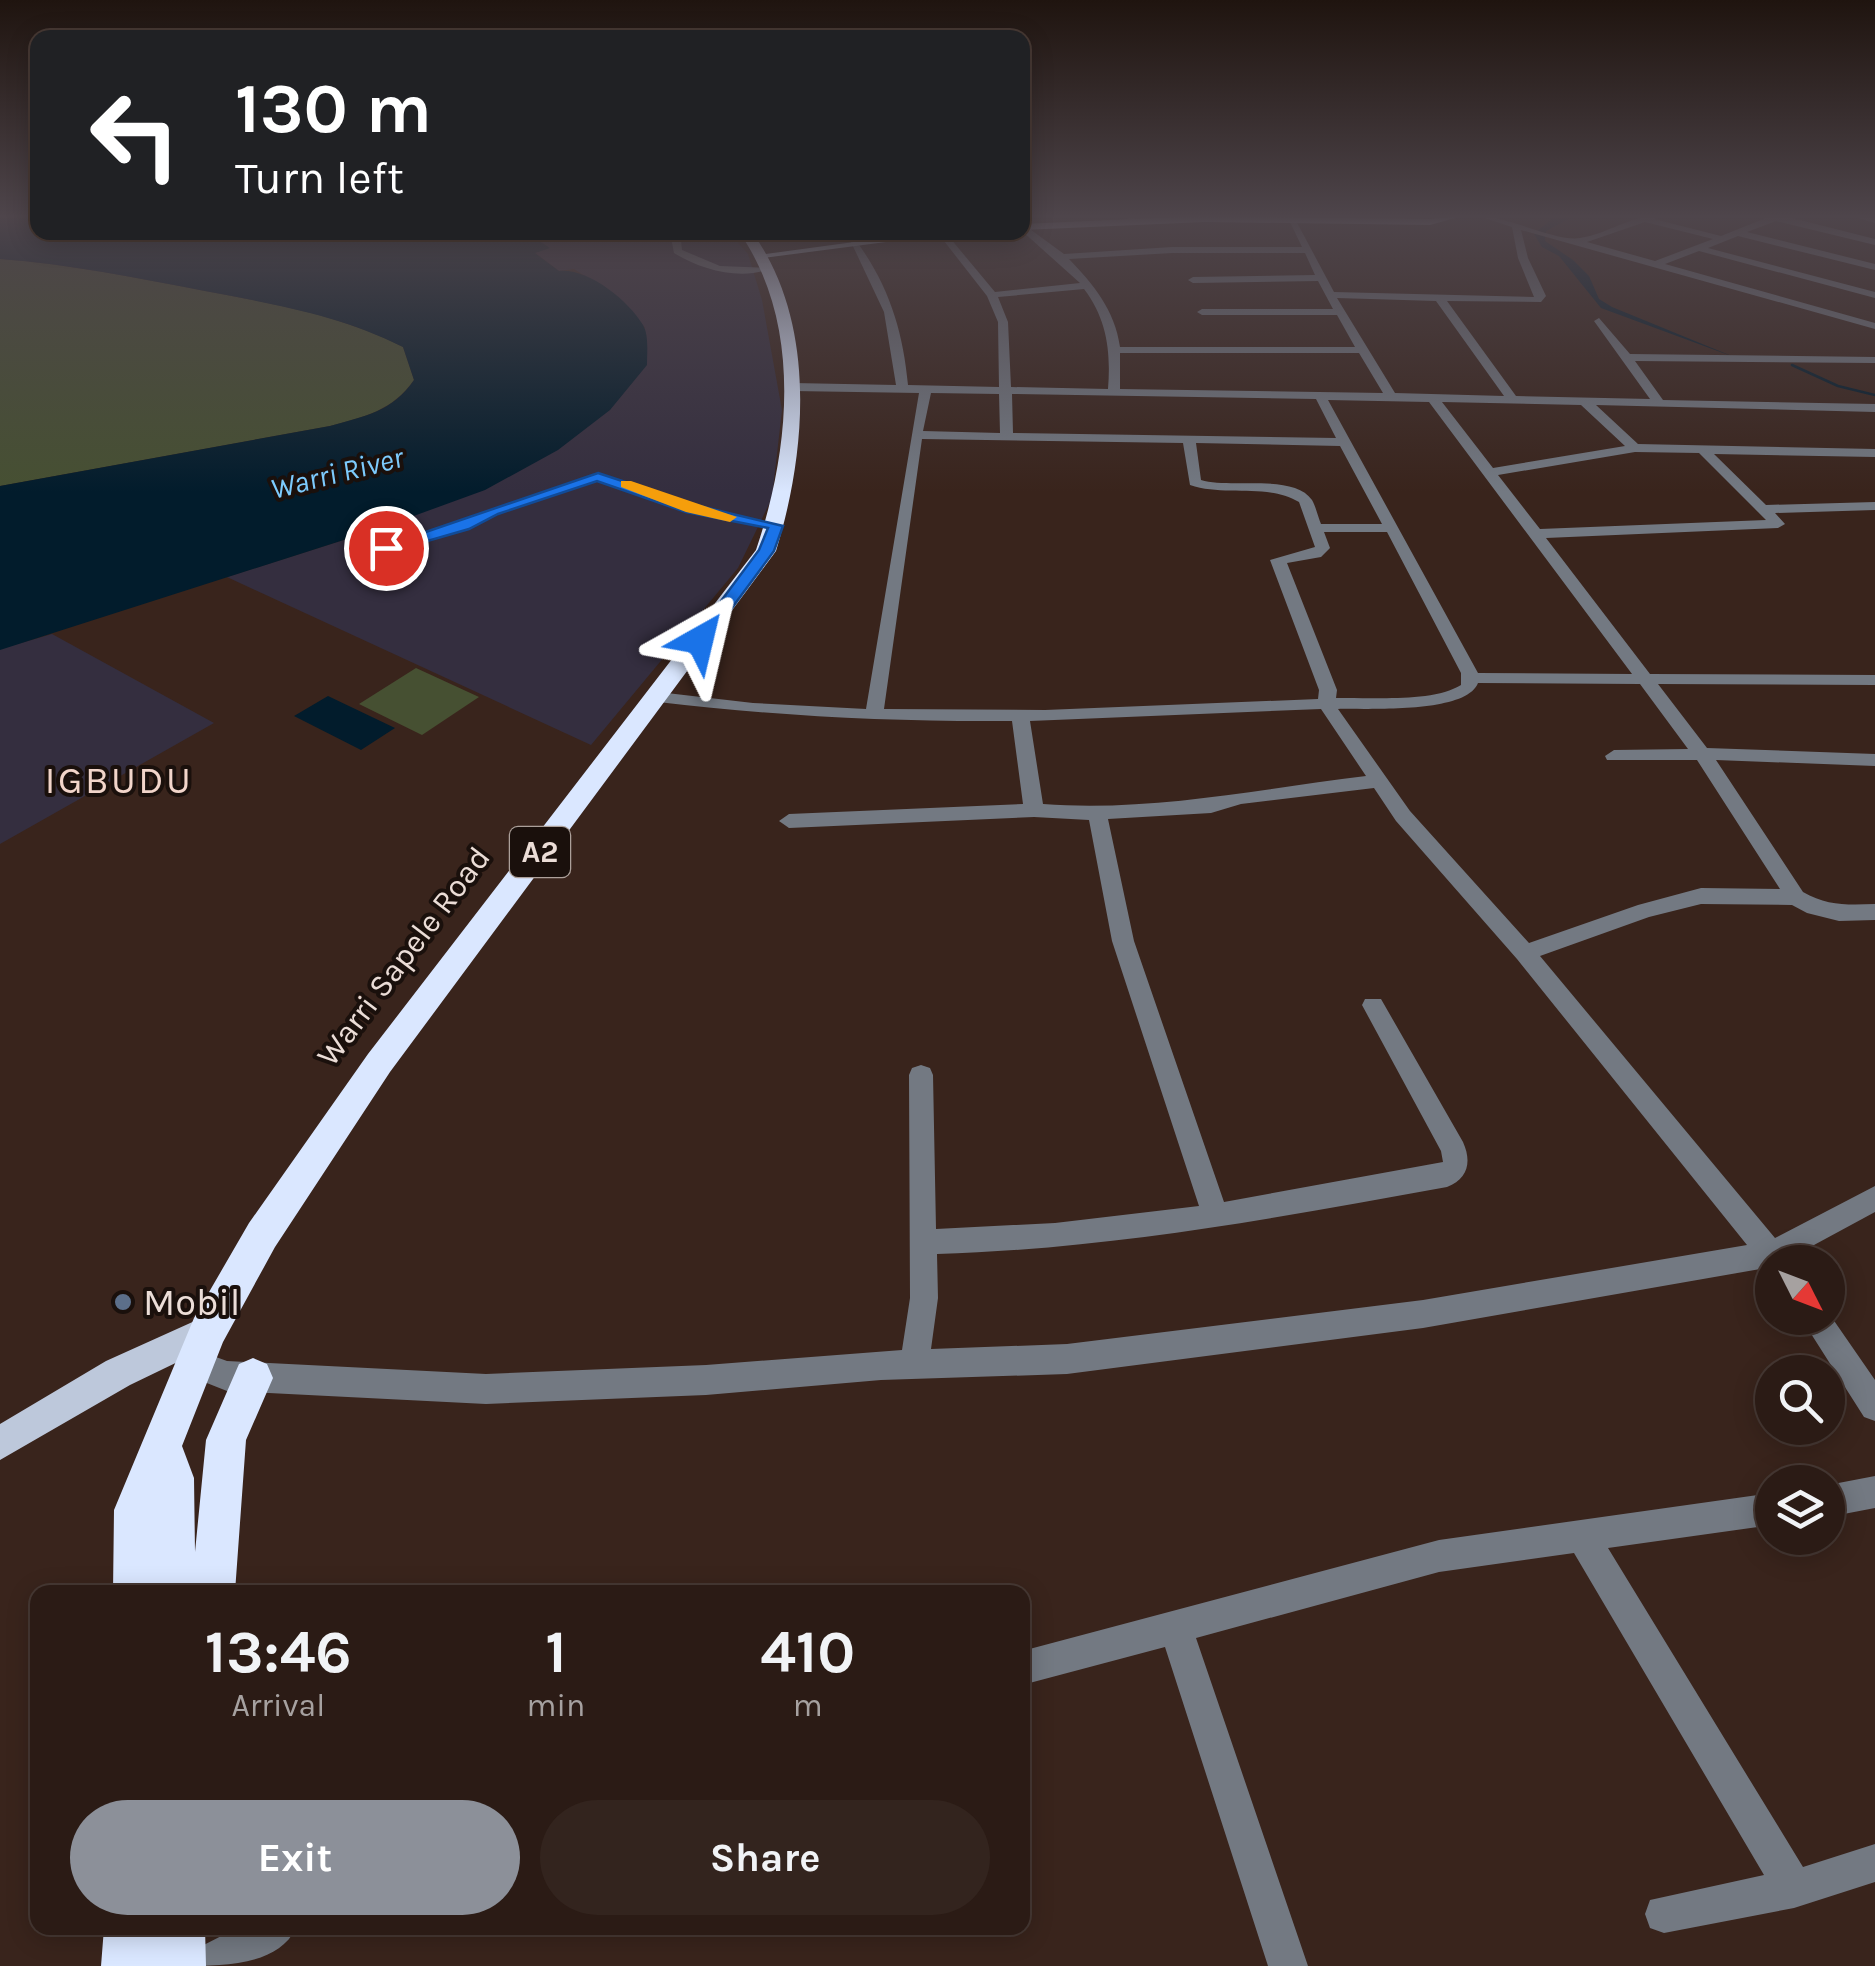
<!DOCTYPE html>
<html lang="en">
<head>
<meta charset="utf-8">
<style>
	:root { --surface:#2b1b15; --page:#33241e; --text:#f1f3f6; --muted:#a6a1a0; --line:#473934; --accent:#8c9099 }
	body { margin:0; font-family:Karla,sans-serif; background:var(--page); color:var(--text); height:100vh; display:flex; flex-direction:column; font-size:38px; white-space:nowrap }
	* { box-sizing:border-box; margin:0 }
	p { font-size:32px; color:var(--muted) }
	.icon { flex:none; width:55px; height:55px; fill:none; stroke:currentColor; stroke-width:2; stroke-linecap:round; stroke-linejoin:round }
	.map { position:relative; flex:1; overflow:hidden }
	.drawer { position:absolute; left:30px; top:1585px; width:1000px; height:350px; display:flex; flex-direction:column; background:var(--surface); border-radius:20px; box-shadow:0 5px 25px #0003,0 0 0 2px var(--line) }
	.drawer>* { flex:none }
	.banner { position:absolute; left:30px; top:30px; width:1000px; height:210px; border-radius:20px; box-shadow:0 5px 25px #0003,0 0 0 2px var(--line); background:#202124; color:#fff; overflow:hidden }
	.needle { width:65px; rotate:132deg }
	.fabs { position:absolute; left:1755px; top:1245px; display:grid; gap:20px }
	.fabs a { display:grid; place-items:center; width:90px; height:90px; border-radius:50%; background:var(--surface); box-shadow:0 5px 25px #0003,0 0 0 2px var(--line); font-size:50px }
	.pin { position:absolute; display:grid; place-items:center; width:85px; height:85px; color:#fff; margin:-42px; border:5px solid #fff; border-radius:50%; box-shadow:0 2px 10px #0007 }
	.me { position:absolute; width:110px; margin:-55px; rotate:37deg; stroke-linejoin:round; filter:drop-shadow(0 0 8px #0008) }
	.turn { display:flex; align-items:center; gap:35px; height:210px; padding:0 40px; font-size:45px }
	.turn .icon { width:130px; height:130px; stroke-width:2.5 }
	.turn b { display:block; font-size:70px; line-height:85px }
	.eta { display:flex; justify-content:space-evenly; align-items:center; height:170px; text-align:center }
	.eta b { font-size:60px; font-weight:700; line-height:70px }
	.primary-button { display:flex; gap:20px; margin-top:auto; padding:20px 40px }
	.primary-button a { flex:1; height:115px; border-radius:60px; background:var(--accent); color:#fff; font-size:40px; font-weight:700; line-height:115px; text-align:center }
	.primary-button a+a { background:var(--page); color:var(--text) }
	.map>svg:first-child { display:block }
</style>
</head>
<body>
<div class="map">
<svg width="1875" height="1966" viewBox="0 0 1875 1966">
	<rect width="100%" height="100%" fill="#39241c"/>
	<path fill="#342e3f" d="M562 232 729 233 748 254 762 300 782 410 772 498 738 568 591 745 227 577 378 529 645 328 619 298 574 269 559 271 534 252 548 247 538 241Z
		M52 634 214 723 0 844V649Z"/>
	<path fill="#465032" d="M0 259C69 264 137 278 205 291 274 304 340 315 403 347L414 380C392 411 366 416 330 426L0 486Z
		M416 668 479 697 422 735 359 704Z"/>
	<path fill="#021c2c" d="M0 216H37L38 232 562 233 539 241 550 248 535 253 559 271C588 268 628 300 643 325 649 335 647 353 647 365L610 410 558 450 485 490 378 529 0 650V486L330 426C365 416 392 412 414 380L403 347C340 315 273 304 205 291 137 278 69 264 0 259Z
		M1574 216 1546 231 1545 241 1573 260 1589 276 1599 299 1612 307 1734 357 1601 308 1559 256 1542 247 1534 234 1553 218Z
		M328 696 395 728 361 750 294 716Z"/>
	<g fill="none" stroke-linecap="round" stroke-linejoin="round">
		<path stroke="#021c2c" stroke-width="2.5" d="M1792 365 1838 386 1875 395"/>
		<path fill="#737982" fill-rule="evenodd" d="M1125 216H1134L1135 218 1131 221Z
			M1478 216C1508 216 1556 242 1580 238 1607 234 1629 216 1657 216L1654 219 1721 236 1766 218 1764 216H1784L1875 239V245L1776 221 1747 232 1875 264V270L1738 236 1708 248 1875 292V298L1699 251 1665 264 1875 323V329L1521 230 1528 258 1546 296 1541 302 1447 301 1516 396 1650 399 1594 321 1599 318 1630 354 1875 357V363L1635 361 1663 400 1875 404V412L1596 405 1638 444 1875 449V457L1714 454 1766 505 1875 502V510L1775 513 1785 524 1778 528 1546 538 1650 674 1875 675V685L1658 684 1707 748 1875 754V766L1716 760 1803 892C1827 906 1848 905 1875 904V920L1839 921 1807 913 1792 905 1701 904 1649 917 1540 956 1775 1238 1875 1186V1212L1790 1258 1791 1262H1772V1273L1766 1268 1423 1328 1067 1374 881 1380 706 1395 486 1404 227 1391 184 1374 179 1364 184 1354 194 1349 227 1361 486 1374 706 1365 902 1350 910 1298 909 1075 912 1068 921 1065 930 1068 933 1075 936 1229 1055 1223 1199 1206 1112 941 1089 820 1034 817 789 828 779 821 789 814 1023 804 1012 721C893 722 776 716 658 702L649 697 658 692 753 703 866 709 919 393 793 391 787 387 793 383 896 385 884 312 851 242H857C889 286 903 331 908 385L999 387 998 322 987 296 937 232H945L995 292 1080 283 1022 231 1023 224 1064 254 1172 247H1302L1289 220 1294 217 1334 292 1534 297 1518 258 1512 227ZM1645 222 1713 239 1655 261 1587 242ZM1172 253H1305L1315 275 1193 277 1188 280 1193 283 1318 281 1333 309H1202L1197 312 1202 315H1337L1355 347H1120C1115 310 1093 284 1069 259ZM1084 289C1107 319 1111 352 1108 389L1011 387 1008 322 998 297ZM1337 298 1436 301 1504 396 1395 393ZM1120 353H1359L1383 393 1120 389ZM931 393 999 394 1000 433 923 431ZM1012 394 1316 399 1336 438 1013 433ZM1328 400 1429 402 1632 674 1478 673ZM1442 402 1581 405 1625 446 1493 468ZM922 439 1183 443 1190 485C1225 497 1267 483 1299 502L1315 547 1270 560 1319 690 1318 699 1045 710 884 709ZM1196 443 1340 446 1382 524H1321C1318 517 1316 507 1312 500 1294 473 1230 489 1201 480ZM1635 452 1699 453 1766 520 1540 529 1498 475ZM1324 532H1387L1461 673V685C1432 703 1370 697 1336 698L1337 690 1287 563 1321 557 1330 548ZM1478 683 1640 684 1688 749 1614 750 1605 756 1607 760H1697L1780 889 1701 888 1638 905 1529 943 1410 811 1338 709C1368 708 1466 714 1478 683ZM1321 709 1366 776C1258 789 1152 812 1043 804L1030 721ZM1374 788 1396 821 1517 959 1747 1245 1423 1300 1067 1344 931 1349 938 1298 937 1254C1110 1249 1277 1218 1447 1187 1468 1179 1472 1162 1463 1142L1381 999H1365L1362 1005 1441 1151 1443 1162 1224 1202 1134 941 1108 819 1211 813 1241 804Z
			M1857 216 1875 217V223L1858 218Z
			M670 232H680L682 250 720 266 772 268C742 281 701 270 674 253Z
			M885 232H894L897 236 889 238Z
			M597 473 694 505 783 526 776 530 686 512 597 481 497 514 468 529 387 552 380 548Z
			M1828 1312 1875 1380V1421L1864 1417 1801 1318H1828Z
			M1875 1476V1508L1828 1517V1485Z
			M1772 1493V1525L1608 1548 1803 1867 1875 1844V1882L1794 1908 1664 1933 1650 1928 1645 1914 1650 1900 1764 1875 1574 1553 1439 1572 1196 1638 1308 1966H1268L1165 1647 1022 1685V1651L1439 1540Z
			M237 1928H296C278 1966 222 1966 184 1966L190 1952Z"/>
		<path fill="#bdc8db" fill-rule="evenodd" d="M1199 216 1430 219 1462 216 1430 225 1205 222 1022 230V224Z
			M928 232H963L763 258 758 255Z
			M208 1315 219 1320 224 1331 219 1342 130 1385 0 1460V1424L106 1361Z"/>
		<path fill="#dae7ff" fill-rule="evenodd" d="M739 232H752C817 322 807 450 776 551L390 1072 275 1247 223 1342 182 1446 194 1478 195 1552 206 1440 239 1364 253 1358 267 1364 273 1378 246 1440 235 1592H113L114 1510 194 1318 249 1223 368 1054 756 550C790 450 803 323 739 232Z
			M104 1928H205L206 1966H101Z"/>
	</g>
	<linearGradient id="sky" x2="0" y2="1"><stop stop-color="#1f140f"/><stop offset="0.44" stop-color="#4e454b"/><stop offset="1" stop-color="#4e454b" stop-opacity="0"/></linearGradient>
	<rect width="1875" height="492" fill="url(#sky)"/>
	<path fill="#1a73e8" stroke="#114b97" stroke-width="2.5" d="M598 473 695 505 783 526 774 551 706 643 692 640 759 550 768 528 686 512 597 481 498 514 469 529 386 553 379 548Z"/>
	<path fill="#f59e0b" d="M621 481H631L737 517 730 522 686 512 621 487Z"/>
	<circle fill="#5c6f8a" stroke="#1a100c" stroke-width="4" cx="123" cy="1302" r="10"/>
	<g text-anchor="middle" stroke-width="8" stroke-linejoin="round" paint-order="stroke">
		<g font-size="30" font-style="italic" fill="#7dcbfd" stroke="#1a100c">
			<text transform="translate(337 473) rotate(-14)" y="10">Warri River</text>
		</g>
		<rect fill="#1a100c" stroke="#aca09a" stroke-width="2.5" x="510" y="827" width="60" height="50" rx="8"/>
		<g font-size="30" font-weight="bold" fill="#ebddd7">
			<text x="540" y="862">A2</text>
		</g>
		<g font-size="32" fill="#ebddd7" stroke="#1a100c">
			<text transform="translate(403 956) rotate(-53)" y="11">Warri Sapele Road</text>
		</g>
		<g font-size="38" letter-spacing="2.5" fill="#f2d5ca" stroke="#1a100c">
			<text x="119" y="793">IGBUDU</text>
		</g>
		<g font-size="38" fill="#ebddd7" stroke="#1a100c" text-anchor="start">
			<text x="143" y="1315">Mobil</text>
		</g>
	</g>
</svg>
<div class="fabs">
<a><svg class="needle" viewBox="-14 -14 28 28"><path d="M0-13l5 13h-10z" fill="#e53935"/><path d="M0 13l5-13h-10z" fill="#a6a1a0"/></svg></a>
<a><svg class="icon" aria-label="search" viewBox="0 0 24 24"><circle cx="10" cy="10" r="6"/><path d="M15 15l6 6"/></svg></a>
<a><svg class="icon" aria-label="layers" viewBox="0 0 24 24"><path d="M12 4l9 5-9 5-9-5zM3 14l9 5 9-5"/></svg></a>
</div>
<div class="pin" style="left:386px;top:548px;background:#d93025"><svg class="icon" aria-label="arrive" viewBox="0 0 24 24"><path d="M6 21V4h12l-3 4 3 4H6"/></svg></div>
<svg class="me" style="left:700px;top:640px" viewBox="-20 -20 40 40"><path d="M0-17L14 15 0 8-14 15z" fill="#1a73e8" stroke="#fff" stroke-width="4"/></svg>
<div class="banner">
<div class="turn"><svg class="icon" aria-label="left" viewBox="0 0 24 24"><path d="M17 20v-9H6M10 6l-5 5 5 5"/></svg><div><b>130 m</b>Turn left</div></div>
</div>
<section class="drawer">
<div class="eta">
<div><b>13:46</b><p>Arrival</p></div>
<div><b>1</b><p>min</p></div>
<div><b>410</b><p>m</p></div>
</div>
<div class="primary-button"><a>Exit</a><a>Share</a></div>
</section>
</div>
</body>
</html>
